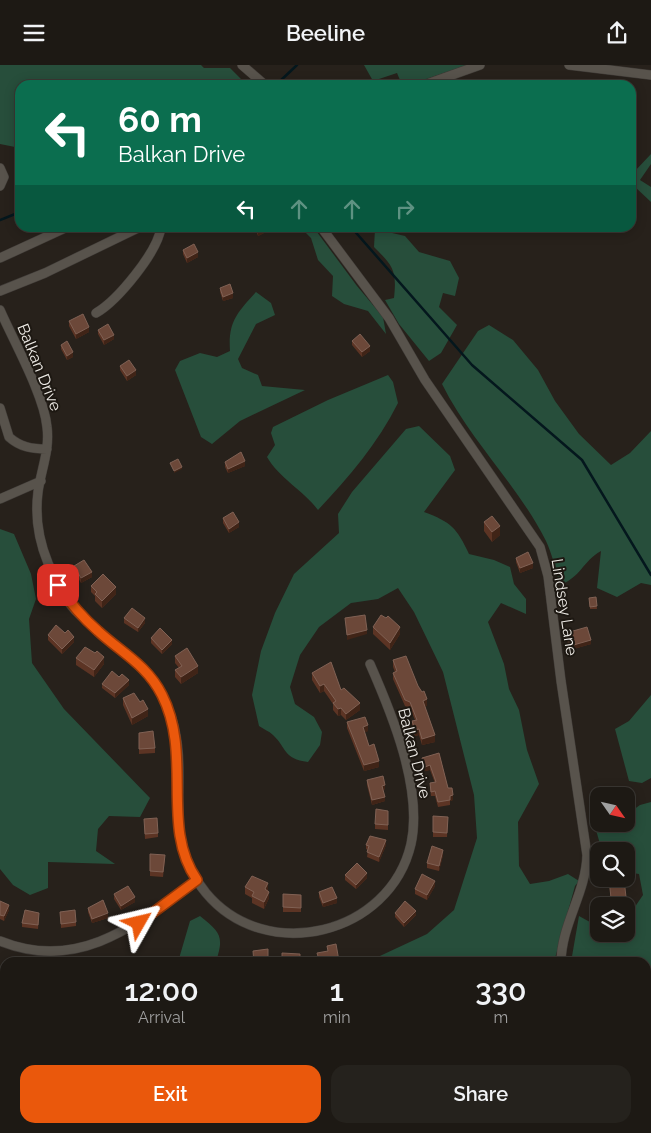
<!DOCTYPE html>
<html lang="en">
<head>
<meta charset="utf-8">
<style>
	:root { --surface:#1d1914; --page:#25221d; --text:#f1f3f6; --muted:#a0a0a0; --line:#3b3834; --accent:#ea580c }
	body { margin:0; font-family:Raleway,sans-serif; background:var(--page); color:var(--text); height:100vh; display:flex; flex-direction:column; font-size:19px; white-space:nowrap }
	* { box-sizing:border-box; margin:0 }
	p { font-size:16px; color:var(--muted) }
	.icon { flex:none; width:28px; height:28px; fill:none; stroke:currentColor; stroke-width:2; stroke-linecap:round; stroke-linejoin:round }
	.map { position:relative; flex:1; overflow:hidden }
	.side { position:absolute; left:0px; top:892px; width:651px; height:176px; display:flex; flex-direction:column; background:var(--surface); border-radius:15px 15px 0 0; box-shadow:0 2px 12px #0003,0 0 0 1px var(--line) }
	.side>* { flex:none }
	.banner { position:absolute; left:15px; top:15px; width:621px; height:152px; border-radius:15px; box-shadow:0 2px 12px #0003,0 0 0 1px var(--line); background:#0b6e4f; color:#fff; overflow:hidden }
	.needle { width:32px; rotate:124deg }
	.buttons { position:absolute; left:590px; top:722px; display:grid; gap:10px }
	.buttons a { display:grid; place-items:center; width:45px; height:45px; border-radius:10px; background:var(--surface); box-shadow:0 2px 12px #0003,0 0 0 1px var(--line); font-size:25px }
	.pin { position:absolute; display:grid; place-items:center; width:42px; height:42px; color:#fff; margin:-21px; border-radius:10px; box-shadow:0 2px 8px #0006 }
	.me { position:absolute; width:55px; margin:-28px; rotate:53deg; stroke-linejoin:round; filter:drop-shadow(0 0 4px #0008) }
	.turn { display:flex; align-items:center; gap:18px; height:105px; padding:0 20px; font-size:22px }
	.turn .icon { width:65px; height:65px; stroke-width:2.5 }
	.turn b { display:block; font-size:35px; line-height:42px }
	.lanes { display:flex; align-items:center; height:48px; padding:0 20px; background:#0003; justify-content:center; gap:25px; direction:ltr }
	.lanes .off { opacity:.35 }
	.eta { display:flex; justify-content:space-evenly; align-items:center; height:85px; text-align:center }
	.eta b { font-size:30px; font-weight:600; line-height:35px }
	.action { display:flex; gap:10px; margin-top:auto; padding:10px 20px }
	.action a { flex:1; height:58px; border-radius:15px; background:var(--accent); color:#fff; font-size:20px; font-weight:600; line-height:58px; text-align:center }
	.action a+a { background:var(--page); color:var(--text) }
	header { display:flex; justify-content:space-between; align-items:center; height:65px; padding:0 20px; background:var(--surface); font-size:22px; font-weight:600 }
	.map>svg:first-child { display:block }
</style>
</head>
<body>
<header><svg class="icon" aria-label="menu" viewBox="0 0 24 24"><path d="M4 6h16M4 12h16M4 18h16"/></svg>Beeline<svg class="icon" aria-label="share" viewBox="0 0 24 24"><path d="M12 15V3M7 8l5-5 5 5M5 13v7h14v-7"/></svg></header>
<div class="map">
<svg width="651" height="1068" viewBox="0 0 651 1068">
	<rect width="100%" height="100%" fill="#27211b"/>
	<path fill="#274e3b" d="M0 0H201L204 3H230L247 20H20V83L0 79Z
		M364 0H467L409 20H402L397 8 373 16Z
		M651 89V99L640 115 651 122V137L634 121V107Z
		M301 163H314L357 221 383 252 386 269 368 246 344 239 332 231 333 211 318 195 311 173Z
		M375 164 405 171 419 187 450 196 459 213 455 231 443 228 439 242 457 260 441 288 429 296 399 259 385 235 394 233C397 205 393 201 374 182Z
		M256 227 271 238 275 250 256 259 238 294 242 303 258 310 262 321 305 325 240 356 212 379 201 372 175 305 180 296 200 288 217 292 230 286C228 257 237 248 256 227Z
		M489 260 513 275 538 305 555 336 579 369 611 400 630 388 651 366V520L641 518 617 532 597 523 601 486C582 497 581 512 560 520 556 505 552 489 546 476 518 420 471 377 442 319L478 266Z
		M388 310 393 317 398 338C378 378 349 412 318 445 303 425 279 413 267 392L275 380 271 368 273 362 328 335Z
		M419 361 450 391 455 405 424 447C451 457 457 463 469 489L494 495 510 502 514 519 526 534V549L501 538 488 557 504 599 509 624 519 645 527 685 539 719 518 757 519 801 530 819 549 816 568 809 579 816 575 821 554 897H367L427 869 454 845 477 773 474 730 443 607 414 547 398 523 378 534 351 538 319 562 300 590 290 622 295 639 314 652 322 667 320 680 308 697C283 694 287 683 273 670 269 666 263 664 259 661L252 630 261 586 275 548 294 509 339 468 338 449 352 427 406 364Z
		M0 464 14 469 31 509 36 534 29 554 32 598 64 644 150 733 140 752 109 751 98 764 96 786 115 799 48 797V823L30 830 13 820 0 804Z
		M651 630V713L642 718 629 716 615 664 629 656Z
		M651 737V1068H629L627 1064H646V898L571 897 579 851 599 862V869H626V855L643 830 639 809 626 807V786H602L596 765 610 759H626V750L640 740Z
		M200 851C221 868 224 871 216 897H178L190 856Z
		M5 914V1064H183L182 1068H0V921Z
		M211 1064H378L380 1068H210Z
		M534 1064H572L575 1068H536Z"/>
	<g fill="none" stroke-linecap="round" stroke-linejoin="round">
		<path stroke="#04171d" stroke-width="2.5" d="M278 18 297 0
			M0 155 20 147
			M351 162 472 300 582 395 651 510"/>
		<defs>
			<path id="minor" d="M242 0 265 20
				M569 0 651 10
				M424 20 480 0
				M0 103 4 112 0 121
				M321 162 389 253 425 315 540 482 548 511 561 616 587 790C586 828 561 860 561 898
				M0 193 63 164
				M0 226 45 208 140 162
				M0 245C14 277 44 330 47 362 50 385 41 405 38 427 35 450 39 476 48 498 55 514 63 532 75 545 113 584 154 597 172 654 191 717 159 771 206 828 266 900 390 870 411 779 423 724 392 649 370 599
				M96 248C117 236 158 187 161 162
				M0 343 9 372C20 382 32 384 47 384
				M0 434 41 416
				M0 876C79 908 137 859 197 815
				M603 1064 605 1068
				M617 1064 618 1068"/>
		</defs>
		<use href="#minor" stroke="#403c38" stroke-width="10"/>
		<use href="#minor" stroke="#58534c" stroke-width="9"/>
	</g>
	<path fill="#5c3424" d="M255 162H266L264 163V168L258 171Z
		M183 185 198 192 187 198 183 189Z
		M220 223 233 233 223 236 220 227Z
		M69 256 89 267 76 274 69 261Z
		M98 265 114 274 104 280 98 269Z
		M352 276 370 286 362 292 352 280Z
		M61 280 73 292 67 295 61 284Z
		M120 301 136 310 127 316 120 305Z
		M225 397 245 401 228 408 225 402Z
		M223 453 239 462 229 468 223 458Z
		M484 457 500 470 492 477 484 466Z
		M516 493 533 503 520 508 516 497Z
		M74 501 92 512 81 518 74 505Z
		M91 521 116 529 102 543 95 536V531L91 527Z
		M596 532 597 544H590L589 533Z
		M124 553 145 558 138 567 124 558Z
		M373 562 400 569 390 585 373 569Z
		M65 568 74 577 62 589 48 575V570Z
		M566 568 591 579 570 585 566 573Z
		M151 573 172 579 162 589 151 578Z
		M175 591 198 608 181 619 175 612V605L179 603 175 598Z
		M76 593 104 599 94 612 76 600Z
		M393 595 418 621 427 641H425L435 677 422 680 419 670 415 671 412 662V656L415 655 410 643 405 641 393 614V608L395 607 393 602Z
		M312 608 341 625 360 645 346 655 341 650 338 651 333 645V639L324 626 320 628 312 615Z
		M119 612 129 620 115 633 102 623V619Z
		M123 633 148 651 132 660 123 640Z
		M347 657 368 666 364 667 369 681 379 702 364 706 347 663Z
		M139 668 155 683V688L139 689Z
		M439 688 448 723 453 735 450 736V740L438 742 435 731H431L430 723V718H435L430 705 425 706 422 698V693Z
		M367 715 385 724 383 725 385 736 372 740 367 720Z
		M388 746V765L375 764V759Z
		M433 751 448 752 447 772H433Z
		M144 759 158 768V772L145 774Z
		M366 780H386L379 797 367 792 368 785 366 784Z
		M150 789 165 794 163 812 150 811Z
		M443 790 439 806 427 803V798Z
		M345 810 367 813 356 824 345 815Z
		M609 814 626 832V836L611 838Z
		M435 821 427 835 415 829V824Z
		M245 822 268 825 269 833 264 844 252 838V833L245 829Z
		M319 827 337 838 323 842 319 832Z
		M114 829 135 837 121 845 114 834Z
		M283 829 301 830V847H283Z
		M0 836 9 845 4 856 0 854Z
		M88 843 108 853 92 858 88 847Z
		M60 847 76 857V861L61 863Z
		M395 848 416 850 404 862 395 852Z
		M39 853 38 864 22 862V858Z"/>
	<path fill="#402417" d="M264 164V168L258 171V166Z
		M198 187V192L187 198V193Z
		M233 228V233L223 236V232Z
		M89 262V267L76 274V269Z
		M114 270V274L104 280V275Z
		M370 281V286L362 292V287Z
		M73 287V292L67 295V291Z
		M136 305V310L127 316V311Z
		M245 396V401L228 408V404Z
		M182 402V404L174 408V406Z
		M239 457V462L229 468V464Z
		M500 461V470L492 477V467Z
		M533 498V503L520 508V503Z
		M92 507V512L81 518V513Z
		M116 522V529L102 543V536Z
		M145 553V558L138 567V563Z
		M400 562V569L390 585V578Z
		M367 565V569L347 575V570Z
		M74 572V577L62 589V584Z
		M172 575V579L162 589V585Z
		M591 575V579L570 585V581Z
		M104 592V599L94 612V605Z
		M198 601V608L181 619V612Z
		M129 615V620L115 633V628Z
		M324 619V626L320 628V621Z
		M427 634V641L423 642V636Z
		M360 638V645L346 655V649Z
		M341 643V650L338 651V644Z
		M148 644V651L132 660V653Z
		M368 660V666L363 668V662Z
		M419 664V670L415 671V665Z
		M435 670V677L422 680V674Z
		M379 696V702L364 706V700Z
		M430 700V705L425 706V702Z
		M385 720V724L382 726V721Z
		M453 730V735L450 736V731Z
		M385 732V736L372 740V735Z
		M386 775V780L379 797V792Z
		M443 785V790L439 806V801Z
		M367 808V813L356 824V820Z
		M435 816V821L427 835V830Z
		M268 818V825L265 831V824Z
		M269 827V833L264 844V837Z
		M135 832V837L121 845V841Z
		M337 833V838L323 842V838Z
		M9 840V845L4 856V851Z
		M416 846V850L404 862V858Z
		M108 848V853L92 858V854Z"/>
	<path fill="#6c4839" stroke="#806154" d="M257 162H264V164L258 166Z
		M194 179 198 187 187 193 183 185Z
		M230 219 233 228 223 232 220 223Z
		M83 249 89 262 76 269 69 256Z
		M108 259 114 270 104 275 98 265Z
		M360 269 370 281 362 287 352 276Z
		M67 276 73 287 67 291 61 280Z
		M129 295 136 305 127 311 120 301Z
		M241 387 245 396 228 404 225 397Z
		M178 394 182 402 174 406 170 398Z
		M233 447 239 457 229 464 223 453Z
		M492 451 500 461 492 467 484 457Z
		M528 487 533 498 520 503 516 493Z
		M84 495 92 507 81 513 74 501Z
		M103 509 116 522 102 536 95 529 97 527 91 521Z
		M596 532 597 541 590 542 589 533Z
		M132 543 145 553 138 563 124 553Z
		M365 550 367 565 347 570 345 553Z
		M381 550 386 553 388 551 400 562 390 578 373 562Z
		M56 560 65 568 68 565 74 572 62 584 48 570Z
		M587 562 591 575 570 581 566 568Z
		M160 563 172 575 162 585 151 573Z
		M85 582 95 588 97 586 104 592 94 605 76 593Z
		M187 583 198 601 181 612 175 605 182 601 175 591Z
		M406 591 418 621 422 627 424 626 427 634 423 636 435 670 422 674 419 664 415 665 412 656 417 655 410 637 405 635 393 608 397 606 393 595Z
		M331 597 341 625 344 623 360 638 346 649 341 643 338 644 333 638 336 636 324 619 320 621 312 608Z
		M112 606 119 612 122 609 129 615 115 628 102 619Z
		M134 628 140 637 143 635 148 644 132 653 123 633Z
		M365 652 368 660 363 662 369 681 374 679 379 696 364 700 347 657Z
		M153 666 155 683 139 684V668Z
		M439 688 448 723H452L453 730 450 731V735L438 737 435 726 431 727 430 718 436 717 430 700 425 702 422 693Z
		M383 711 385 720 382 721 385 732 372 735 367 715Z
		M376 744 388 746V760L375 759Z
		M433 751 448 752 447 768 433 767Z
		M157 753 158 768 145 769 144 754Z
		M370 771 386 775 379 792 367 787 369 781 366 780Z
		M432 781 443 785 439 801 427 798Z
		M150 789 165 790 163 807 150 806Z
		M357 798 367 808 356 820 345 810Z
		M422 809 435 816 427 830 415 824Z
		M252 811 268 818 265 824 269 827 264 837 252 831 254 827 245 822Z
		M609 814H624L626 832 611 833Z
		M128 821 135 832 121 841 114 829Z
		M332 822 337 833 323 838 319 827Z
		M283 829 301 830V843L283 842Z
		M103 835 108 848 92 854 88 843Z
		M0 836 9 840 4 851 0 850Z
		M405 836 416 846 404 858 395 848Z
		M25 845 39 848 38 860 22 858Z
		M75 845 76 857 61 859 60 847Z
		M336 879 339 896 333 898H320L317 888 328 886 327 881Z
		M268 884V896L254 898 253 886Z
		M282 888 300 889V898H282Z
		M455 1064H506L513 1068H452Z"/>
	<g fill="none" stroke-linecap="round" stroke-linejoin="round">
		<defs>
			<path id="route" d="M58 520C70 538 82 552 98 566 122 588 147 600 162 630 193 691 160 762 197 815L139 858"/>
		</defs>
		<use href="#route" stroke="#983908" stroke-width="12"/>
		<use href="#route" stroke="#ea580c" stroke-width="9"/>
	</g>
	<g text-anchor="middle" stroke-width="4" stroke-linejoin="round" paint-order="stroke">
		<g font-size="16" fill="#efece7" stroke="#1d1812">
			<text transform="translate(40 302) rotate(68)" y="6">Balkan Drive</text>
			<text transform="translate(565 542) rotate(81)" y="6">Lindsey Lane</text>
			<text transform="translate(415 688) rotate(76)" y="6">Balkan Drive</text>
		</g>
	</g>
</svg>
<div class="buttons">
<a><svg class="needle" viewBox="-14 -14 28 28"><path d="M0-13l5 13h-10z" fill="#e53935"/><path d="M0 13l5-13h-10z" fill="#a0a0a0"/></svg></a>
<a><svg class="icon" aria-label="search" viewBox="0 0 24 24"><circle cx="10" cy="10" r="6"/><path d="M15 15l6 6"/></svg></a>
<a><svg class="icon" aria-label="layers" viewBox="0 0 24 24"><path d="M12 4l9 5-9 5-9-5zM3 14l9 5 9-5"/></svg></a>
</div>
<div class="pin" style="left:58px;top:520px;background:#d93025"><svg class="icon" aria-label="arrive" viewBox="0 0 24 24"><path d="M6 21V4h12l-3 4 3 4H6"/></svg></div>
<svg class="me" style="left:139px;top:858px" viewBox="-20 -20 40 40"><path d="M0-17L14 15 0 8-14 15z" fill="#ea580c" stroke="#fff" stroke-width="4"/></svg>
<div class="banner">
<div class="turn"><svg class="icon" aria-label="left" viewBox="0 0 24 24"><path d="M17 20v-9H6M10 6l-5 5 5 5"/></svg><div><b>60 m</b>Balkan Drive</div></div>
<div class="lanes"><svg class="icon" aria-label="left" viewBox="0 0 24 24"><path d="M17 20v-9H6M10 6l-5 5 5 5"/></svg><svg class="icon off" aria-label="ahead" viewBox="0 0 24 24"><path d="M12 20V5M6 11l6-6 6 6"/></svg><svg class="icon off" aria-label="ahead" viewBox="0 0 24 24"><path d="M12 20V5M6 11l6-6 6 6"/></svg><svg class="icon off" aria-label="right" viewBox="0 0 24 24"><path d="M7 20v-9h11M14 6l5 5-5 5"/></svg></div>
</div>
<section class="side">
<div class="eta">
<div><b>12:00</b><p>Arrival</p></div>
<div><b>1</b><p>min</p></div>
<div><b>330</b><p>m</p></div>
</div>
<div class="action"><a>Exit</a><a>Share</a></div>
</section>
</div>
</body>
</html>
